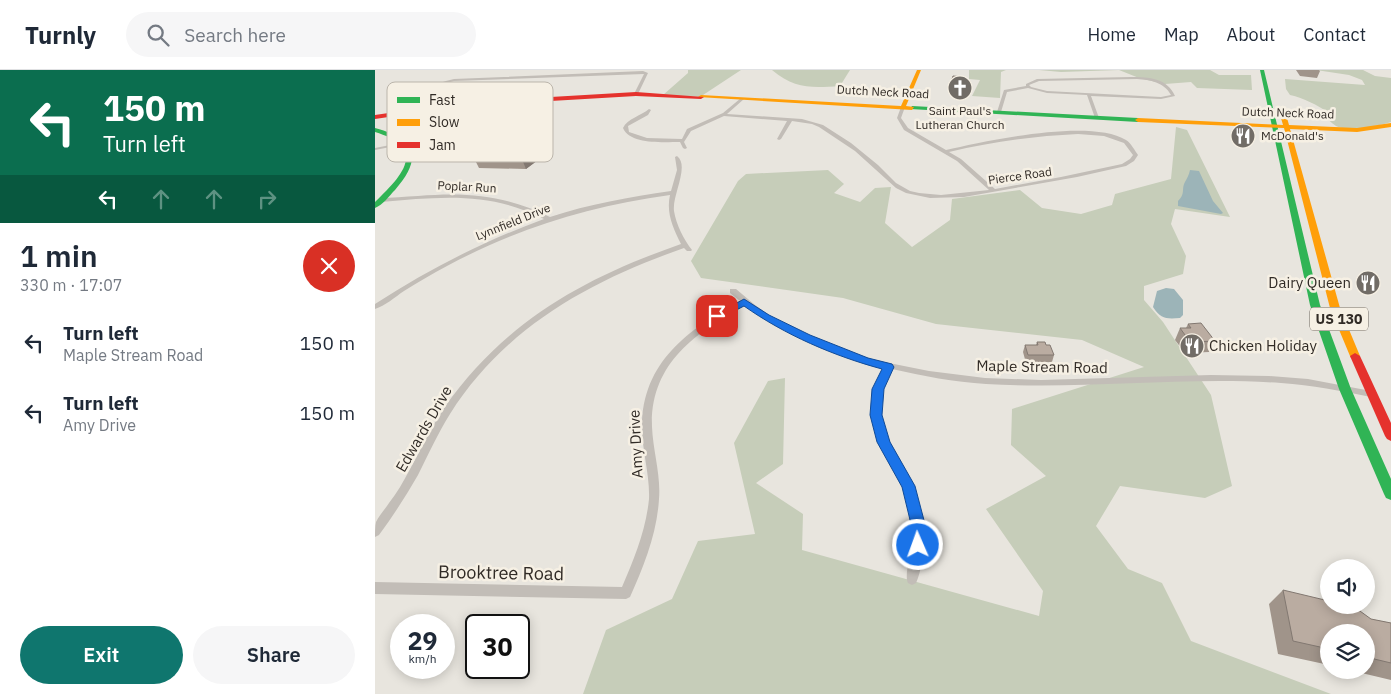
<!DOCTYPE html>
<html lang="en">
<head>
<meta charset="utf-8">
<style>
	:root { --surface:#fff; --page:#f6f6f7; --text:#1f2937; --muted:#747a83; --line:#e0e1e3; --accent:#0f766e }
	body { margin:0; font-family:"IBM Plex Sans",sans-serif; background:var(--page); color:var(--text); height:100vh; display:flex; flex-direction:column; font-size:19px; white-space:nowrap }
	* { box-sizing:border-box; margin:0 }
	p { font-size:16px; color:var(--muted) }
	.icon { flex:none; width:28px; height:28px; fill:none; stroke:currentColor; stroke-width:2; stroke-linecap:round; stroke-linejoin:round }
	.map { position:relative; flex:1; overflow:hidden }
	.sheet { display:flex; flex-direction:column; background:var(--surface); width:375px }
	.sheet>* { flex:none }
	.guide { background:#0b6e4f; color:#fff; overflow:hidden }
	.controls { position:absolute; left:945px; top:489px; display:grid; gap:10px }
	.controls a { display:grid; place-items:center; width:55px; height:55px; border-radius:50%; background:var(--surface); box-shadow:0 2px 12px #0003; font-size:25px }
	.speed { position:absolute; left:15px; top:544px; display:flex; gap:10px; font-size:25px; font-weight:700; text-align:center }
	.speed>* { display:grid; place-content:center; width:65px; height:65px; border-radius:50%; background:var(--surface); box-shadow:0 2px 12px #0003; line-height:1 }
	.speed small { font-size:12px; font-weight:400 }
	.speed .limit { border:2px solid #111; border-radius:8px; background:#fff; color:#111 }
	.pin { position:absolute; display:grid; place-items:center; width:42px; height:42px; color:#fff; margin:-21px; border-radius:10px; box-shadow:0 2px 8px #0006 }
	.me { position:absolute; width:55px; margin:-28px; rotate:358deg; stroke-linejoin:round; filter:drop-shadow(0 0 4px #0008) }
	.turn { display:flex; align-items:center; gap:18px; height:105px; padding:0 20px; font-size:22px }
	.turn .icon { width:65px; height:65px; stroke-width:2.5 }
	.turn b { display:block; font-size:35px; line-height:42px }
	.lanes { display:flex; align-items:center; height:48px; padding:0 20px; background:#0003; justify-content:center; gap:25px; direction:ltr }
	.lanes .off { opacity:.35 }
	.round { display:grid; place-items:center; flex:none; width:52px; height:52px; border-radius:26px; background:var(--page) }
	.overview { display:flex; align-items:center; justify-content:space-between; height:85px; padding:0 20px }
	h1 { font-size:30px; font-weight:600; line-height:38px }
	.action { display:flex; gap:10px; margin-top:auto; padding:10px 20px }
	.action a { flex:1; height:58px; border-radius:30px; background:var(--accent); color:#fff; font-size:20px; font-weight:600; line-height:58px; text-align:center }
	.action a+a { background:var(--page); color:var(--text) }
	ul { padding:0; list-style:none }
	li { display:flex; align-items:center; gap:15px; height:70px; padding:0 20px }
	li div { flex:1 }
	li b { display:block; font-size:19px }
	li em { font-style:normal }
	header { display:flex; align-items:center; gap:30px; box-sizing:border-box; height:70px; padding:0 25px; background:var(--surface); border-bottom:1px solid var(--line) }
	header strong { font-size:24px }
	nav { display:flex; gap:28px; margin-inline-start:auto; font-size:18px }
	.search { width:350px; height:45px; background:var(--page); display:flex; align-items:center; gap:12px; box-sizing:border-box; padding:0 18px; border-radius:28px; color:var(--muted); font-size:19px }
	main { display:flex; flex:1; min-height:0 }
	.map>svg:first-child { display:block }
</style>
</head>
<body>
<header>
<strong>Turnly</strong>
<div class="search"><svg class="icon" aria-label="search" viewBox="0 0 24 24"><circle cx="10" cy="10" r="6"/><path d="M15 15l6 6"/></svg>Search here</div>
<nav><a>Home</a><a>Map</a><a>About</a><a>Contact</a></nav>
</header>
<main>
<section class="sheet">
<div class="guide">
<div class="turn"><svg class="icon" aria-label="left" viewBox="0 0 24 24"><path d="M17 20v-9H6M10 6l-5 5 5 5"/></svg><div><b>150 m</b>Turn left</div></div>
<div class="lanes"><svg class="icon" aria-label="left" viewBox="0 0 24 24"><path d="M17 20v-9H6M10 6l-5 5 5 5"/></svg><svg class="icon off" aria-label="ahead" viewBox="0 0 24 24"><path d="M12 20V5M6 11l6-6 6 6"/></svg><svg class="icon off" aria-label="ahead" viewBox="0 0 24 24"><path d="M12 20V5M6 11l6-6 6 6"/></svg><svg class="icon off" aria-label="right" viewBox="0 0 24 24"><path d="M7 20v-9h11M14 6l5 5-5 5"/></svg></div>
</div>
<div class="overview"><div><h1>1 min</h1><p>330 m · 17:07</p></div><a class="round" style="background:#d93025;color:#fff"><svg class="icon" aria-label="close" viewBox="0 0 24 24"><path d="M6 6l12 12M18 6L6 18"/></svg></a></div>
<ul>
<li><svg class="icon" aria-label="left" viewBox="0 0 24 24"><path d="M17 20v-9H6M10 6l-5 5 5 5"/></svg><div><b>Turn left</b><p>Maple Stream Road</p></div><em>150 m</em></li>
<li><svg class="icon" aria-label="left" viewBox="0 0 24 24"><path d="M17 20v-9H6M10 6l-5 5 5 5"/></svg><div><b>Turn left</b><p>Amy Drive</p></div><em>150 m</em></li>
</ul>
<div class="action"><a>Exit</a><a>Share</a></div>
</section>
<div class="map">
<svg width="1016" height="624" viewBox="0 0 1016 624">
	<rect width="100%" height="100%" fill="#e8e5de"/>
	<path fill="#c6cdb9" d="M313 0H366L325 27 288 25 313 3Z
		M397 0H475L465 16C436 18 420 19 397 0Z
		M594 0H631L626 2 625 28 597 26 605 10 594 9Z
		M664 0H835L844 5H876L877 20 822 18 816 12 790 14 764 8 744 0 686 2Z
		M941 0H988L1000 6 1016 8V52C1004 56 973 62 961 56 956 53 951 47 946 43H954C942 35 929 28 915 25L911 19 910 9 990 15 987 10 974 5Z
		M801 57 812 60 855 147 800 139 796 154 811 186 808 204 769 216V230L788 252 836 325 857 416 830 428 745 416 721 456 753 499 787 513 816 571 956 624H208L231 560 297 529 323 471 380 464 359 373 393 311 410 308 408 394 381 413 428 444 427 480 664 546 668 521 611 439 671 406 636 375 637 339 769 297 707 270 561 254 468 228 326 208 316 191 363 111 371 104 453 100 469 114 459 123 485 132 500 118 516 117 510 153 537 177 575 150 577 129 645 120 667 138 706 144 737 135 740 124 796 109Z"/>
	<path fill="#9cb4b8" d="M815 100 824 101 838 131 848 143 846 144 803 136V131C811 123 806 119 810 112 812 108 814 105 815 100Z
		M791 218 799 219 808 230V245L805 248C791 249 786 249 778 237L782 221Z"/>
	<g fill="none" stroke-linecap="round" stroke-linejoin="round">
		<path fill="#c2bdb7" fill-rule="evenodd" d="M268 1 273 3 263 24 261 25 259 24 269 4 79 11C58 15 43 29 27 43L24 42C39 26 57 13 79 9Z
			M756 7C774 7 792 8 800 26L786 29 716 26 724 48 722 49 720 48 712 25 672 23 653 18 632 22 626 42 624 43 622 42 629 20 651 16V14L662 9ZM762 9C775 10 789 12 796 25L786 27 672 21 656 17 654 15 664 11Z
			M366 28 369 29 352 44 427 49 448 55 476 73 503 95 521 113 535 121 544 123 566 125 614 120 582 91 529 60 522 48 526 37 528 36 530 37 526 48 533 58 571 80C611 71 715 48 751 70 756 73 760 81 763 85L759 91 751 96 702 107 589 127 555 128 531 123 521 118 480 81 444 57 437 54 417 51 406 69 404 70 402 69 412 51 349 46 316 61 309 72 312 78 310 79 308 78 305 72C289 72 255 75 248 58 252 49 267 45 274 39L276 40 273 45 253 56 254 62 272 68 307 69 312 59 348 43ZM703 64 729 66 749 73 758 85 755 89 747 94 686 107 620 119 586 89 574 82C617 72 659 66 703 64Z
			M126 59H128V61L61 68 0 80V78L61 66Z
			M302 86C315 96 297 125 299 141 301 154 309 170 317 180L316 181H312L309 178C215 211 130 257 75 344 63 363 53 385 43 405 31 426 18 446 4 465L0 467C0 462 0 456 1 452 4 446 10 439 14 433 22 423 28 412 34 401 46 380 56 357 69 338 130 251 209 208 306 174 298 158 291 143 295 125 215 136 143 158 72 196 57 204 43 212 29 221 20 227 10 236 0 239V234C54 199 109 171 169 149 114 121 65 127 6 132L4 131V129C17 127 30 127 43 126 92 122 130 125 175 147 214 134 255 127 296 121L302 100 300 87Z
			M355 219H361L380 235 400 249 444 270 499 290 554 301 610 308 666 310 836 305 894 306 933 309 996 321 1000 324 996 327C966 321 937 315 906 313 808 306 709 320 611 314 579 312 548 306 517 299 489 350 517 369 537 412 549 438 553 486 541 513L537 515 533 513C529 505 536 485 536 475 537 464 537 452 535 441 533 429 529 418 524 408 514 387 498 369 497 345 495 328 501 312 509 297 464 287 406 264 370 235 320 263 275 294 277 357 278 381 286 405 284 429 282 463 269 496 255 527L251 529 0 524V512L247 517C259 489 271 460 274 429 275 405 267 381 267 357 267 292 314 259 365 231L355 223Z"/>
		<path fill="#30b455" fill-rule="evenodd" d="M885 0H889L945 235 976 319 1016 409V430L1011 428 1009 424 964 319 935 235Z
			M537 36 763 48 766 50 763 52 535 39Z
			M0 58C40 69 49 87 20 120 14 126 8 135 0 138V132C28 105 53 78 0 62Z"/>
		<path fill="#ff9f0a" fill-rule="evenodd" d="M542 0H546L531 36 539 37 537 40 323 27 326 25 526 36Z
			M907 39 910 41 914 55 982 58 1016 53V57L982 62 915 59 965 238 985 286 984 288H976L975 286 955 238 909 58 763 52 760 50 763 48 908 55 904 41Z"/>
		<path fill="#e5322d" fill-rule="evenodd" d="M261 22 329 27 326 29 261 26 88 36 0 49V45L88 32Z
			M980 283 985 286 1016 353V371L1012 369 1010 366 975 286Z"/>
	</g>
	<path fill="#a0948a" d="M921 0H944L945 1 942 8 925 6Z
		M588 7 585 24 575 22V15Z
		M147 75 167 87 151 99 104 98 98 86Z
		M813 254 840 271 834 282 810 283 800 270 805 258H811Z
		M662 272 671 275 679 285 677 292 651 293 648 282 650 275H661Z
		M908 520 996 549 1016 553V610L974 600H991V562H954V595L903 584 894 534Z"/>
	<path fill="#827871" d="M145 72 150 84 163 76 167 87 151 99 146 87Z"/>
	<path fill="#baaca1" stroke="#827871" d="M578 6 588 7 585 16 575 15Z
		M826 253 840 271 815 272 805 258H816L813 254Z
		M662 272H670L671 275H675L679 285H653L650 275H663Z
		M908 520 954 531V535H972L978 536 996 549 1016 553V593L991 587V562H954V579L918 571Z"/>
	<path fill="#1a73e8" stroke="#114b97" d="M369 229 394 245 435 265 493 288 517 294 519 297 509 319 507 345 515 372 540 416 550 454 551 475 548 480 543 482 538 480 536 475V454L527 417 502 372 495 345 497 319 507 299C459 286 410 265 369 236L346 248 342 249 338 246Z"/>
	<defs>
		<symbol id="church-disc" viewBox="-11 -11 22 22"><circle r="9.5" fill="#716c66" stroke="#f6f0e4"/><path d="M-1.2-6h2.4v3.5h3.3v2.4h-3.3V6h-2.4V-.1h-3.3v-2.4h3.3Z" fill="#fff"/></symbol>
		<symbol id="restaurant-disc" viewBox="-11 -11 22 22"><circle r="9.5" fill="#716c66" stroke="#f6f0e4"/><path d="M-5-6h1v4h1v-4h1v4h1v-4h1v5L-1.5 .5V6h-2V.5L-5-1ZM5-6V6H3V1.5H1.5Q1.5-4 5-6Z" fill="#fff"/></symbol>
	</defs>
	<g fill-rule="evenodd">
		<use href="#church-disc" x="571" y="4" width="28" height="28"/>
		<use href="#restaurant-disc" x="854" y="52" width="28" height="28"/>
		<use href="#restaurant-disc" x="979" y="199" width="28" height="28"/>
		<use href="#restaurant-disc" x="803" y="262" width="28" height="28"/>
	</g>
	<g text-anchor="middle" stroke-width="5" stroke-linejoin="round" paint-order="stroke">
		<g font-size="12" fill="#312b26" stroke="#f6f0e4">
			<text transform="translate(508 22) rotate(3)" y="4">Dutch Neck Road</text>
			<text transform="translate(913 43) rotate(2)" y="4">Dutch Neck Road</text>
			<text transform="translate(645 106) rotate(-8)" y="4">Pierce Road</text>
			<text transform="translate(92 117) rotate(3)" y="4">Poplar Run</text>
			<text transform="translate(138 152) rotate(-22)" y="4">Lynnfield Drive</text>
		</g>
		<g font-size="12" fill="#312b26" stroke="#f6f0e4">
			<text x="585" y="45">Saint Paul's<tspan x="585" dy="14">Lutheran Church</tspan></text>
			<text x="886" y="70" text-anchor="start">McDonald's</text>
		</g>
		<rect fill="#f6f0e4" stroke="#6c665f" stroke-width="1" x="935" y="237.5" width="58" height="23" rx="4"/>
		<g font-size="14" font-weight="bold" fill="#312b26">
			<text x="964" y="254">US 130</text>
		</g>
		<g font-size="15" fill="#312b26" stroke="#f6f0e4" text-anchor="end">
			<text x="976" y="218">Dairy Queen</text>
			<text x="834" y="281" text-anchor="start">Chicken Holiday</text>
		</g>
		<g font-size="15" fill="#312b26" stroke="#f6f0e4">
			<text transform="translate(667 297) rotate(1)" y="5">Maple Stream Road</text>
			<text transform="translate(49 359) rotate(-60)" y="5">Edwards Drive</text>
			<text transform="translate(261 374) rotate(-93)" y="5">Amy Drive</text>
		</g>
		<g font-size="18" fill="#312b26" stroke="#f6f0e4">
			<text transform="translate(126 503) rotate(1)" y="6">Brooktree Road</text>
		</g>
	</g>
	<rect x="12" y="12" width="166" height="80" rx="8" fill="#f6f0e4" stroke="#bbb5ab" stroke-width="1"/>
	<rect x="22" y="27" width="23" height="6" fill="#30b455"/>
	<rect x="22" y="49" width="23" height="7" fill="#ff9f0a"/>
	<rect x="22" y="72" width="23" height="6" fill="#e5322d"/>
	<g font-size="14" fill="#312b26">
		<text x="54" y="35">Fast</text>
		<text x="54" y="57">Slow</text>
		<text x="54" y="80">Jam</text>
	</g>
</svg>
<div class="controls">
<a><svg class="icon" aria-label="sound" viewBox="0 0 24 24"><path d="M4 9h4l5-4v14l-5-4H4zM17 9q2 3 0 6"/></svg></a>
<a><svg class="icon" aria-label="layers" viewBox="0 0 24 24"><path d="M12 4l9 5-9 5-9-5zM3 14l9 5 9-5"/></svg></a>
</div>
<div class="speed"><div>29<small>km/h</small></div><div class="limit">30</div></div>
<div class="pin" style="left:342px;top:246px;background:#d93025"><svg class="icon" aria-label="arrive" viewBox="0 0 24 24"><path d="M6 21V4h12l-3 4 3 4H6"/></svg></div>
<svg class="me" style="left:543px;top:475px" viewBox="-20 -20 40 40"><circle r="17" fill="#1a73e8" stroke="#fff" stroke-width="3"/><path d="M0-11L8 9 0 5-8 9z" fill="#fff"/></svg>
</div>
</main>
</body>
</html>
